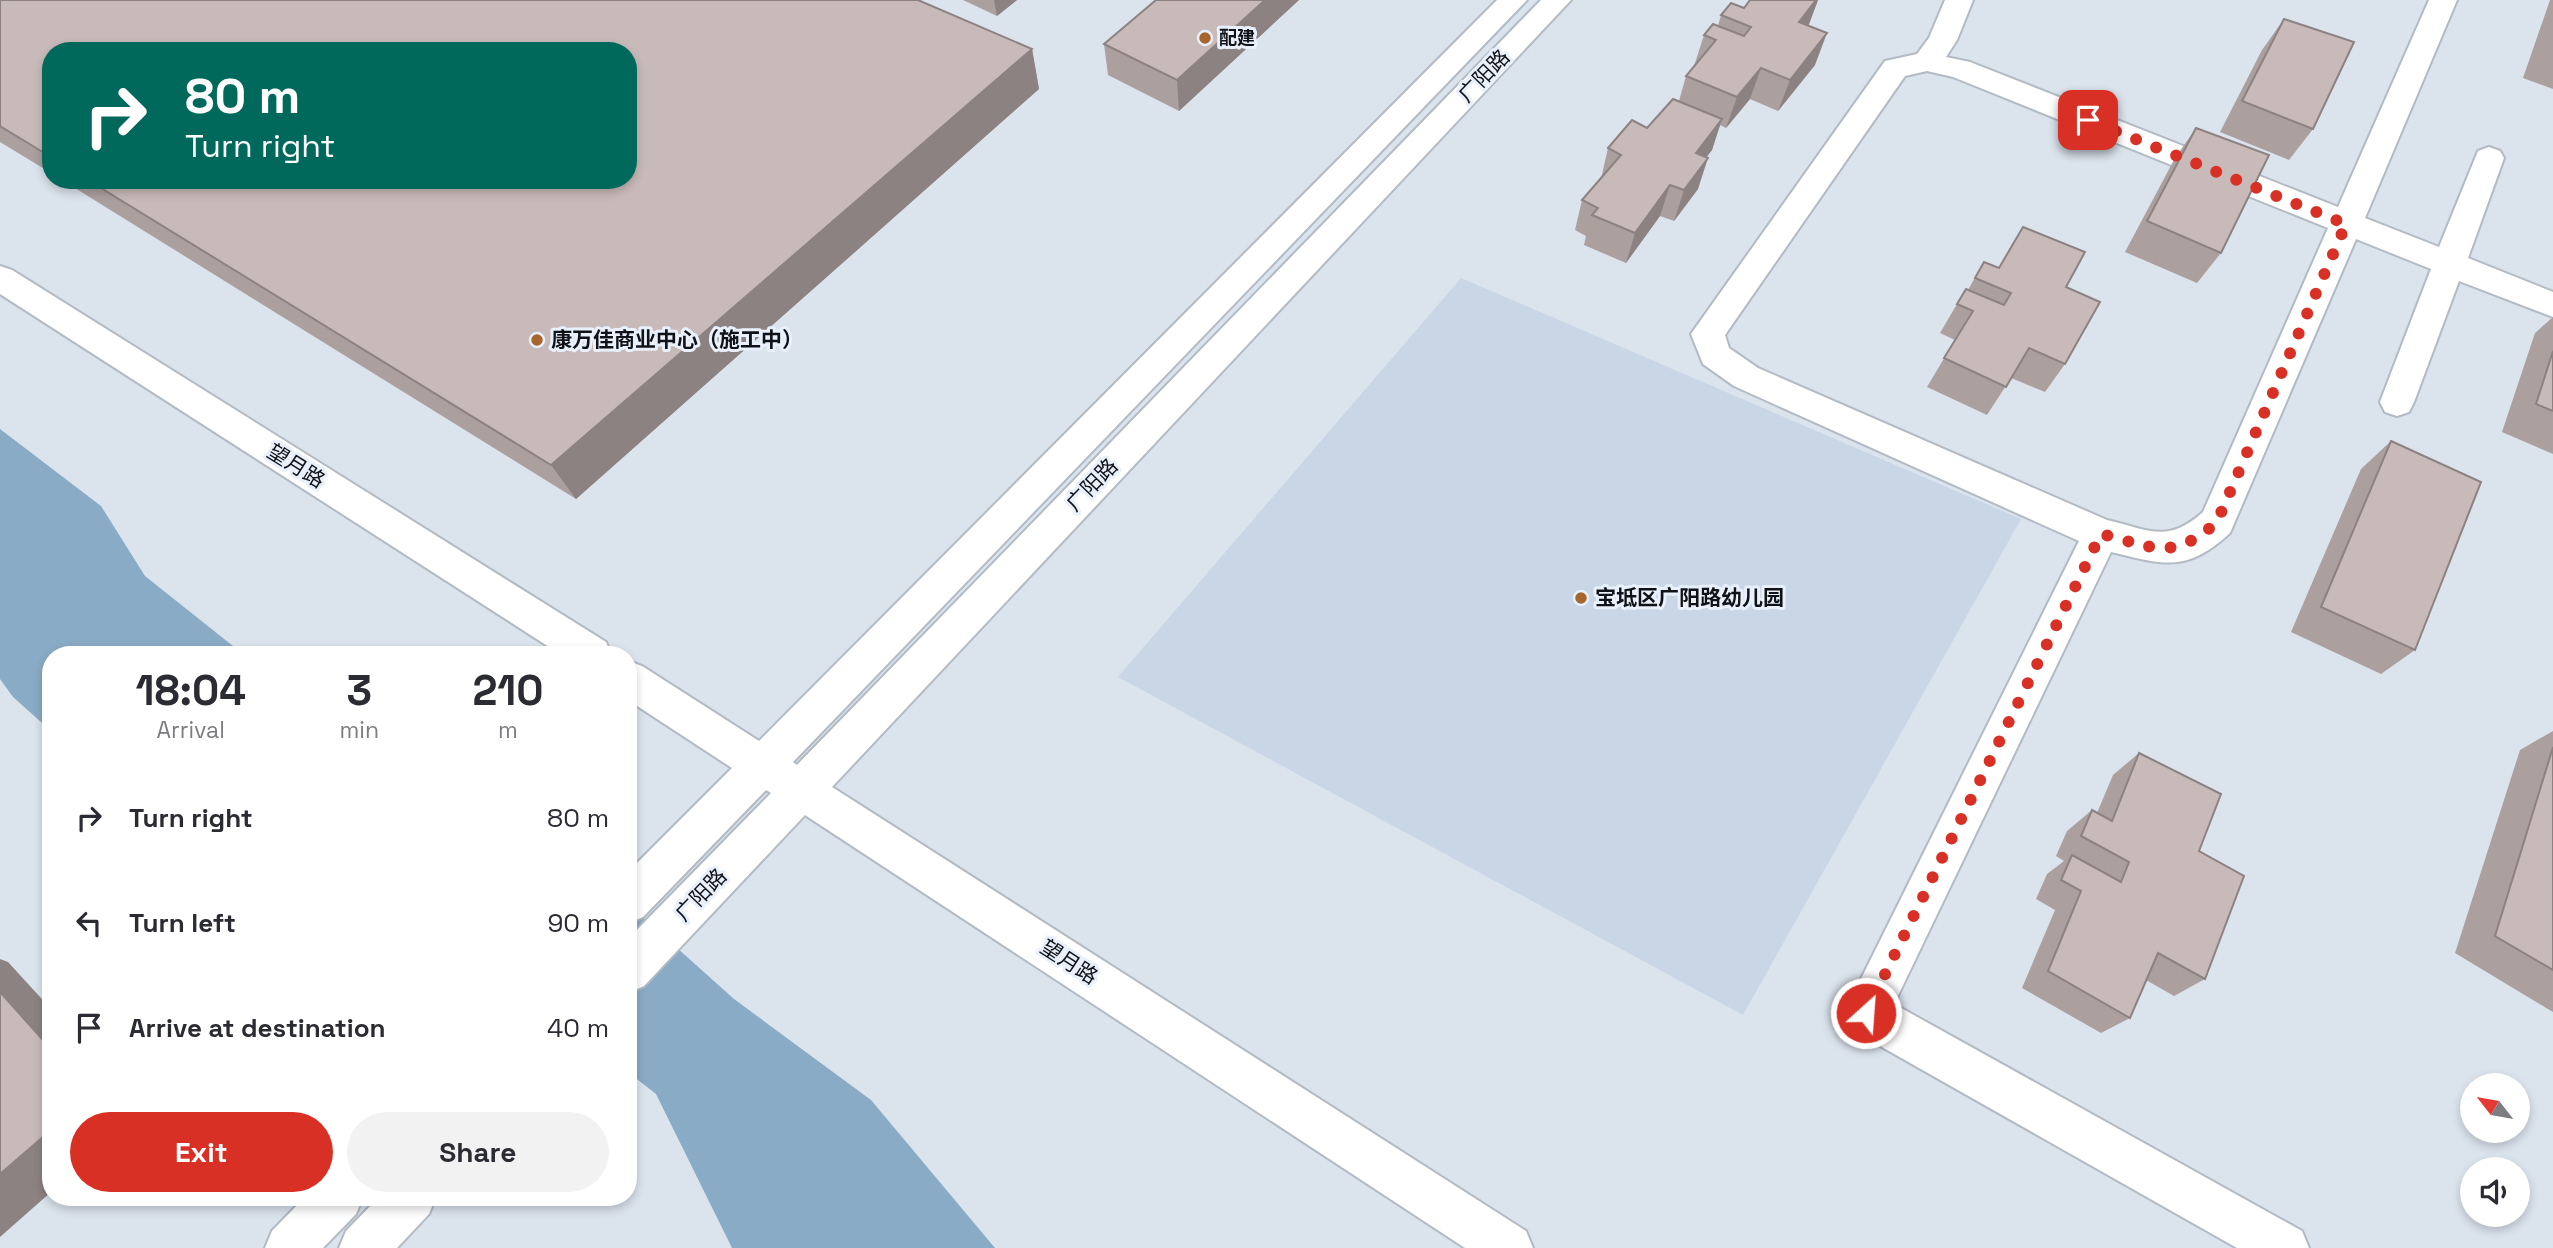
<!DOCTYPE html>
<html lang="en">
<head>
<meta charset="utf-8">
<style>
	:root { --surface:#fff; --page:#f2f2f3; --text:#2b2b33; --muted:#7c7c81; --accent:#d93025 }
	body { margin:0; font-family:"Space Grotesk","Noto Sans SC",sans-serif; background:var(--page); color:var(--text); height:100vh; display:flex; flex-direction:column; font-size:26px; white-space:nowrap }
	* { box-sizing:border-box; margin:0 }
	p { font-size:23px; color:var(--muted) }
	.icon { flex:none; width:38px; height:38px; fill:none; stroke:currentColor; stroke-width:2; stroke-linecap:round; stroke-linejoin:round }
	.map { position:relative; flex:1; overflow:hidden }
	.drawer { position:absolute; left:42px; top:646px; width:595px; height:560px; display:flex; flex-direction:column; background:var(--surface); border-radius:28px; box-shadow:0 4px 10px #0003 }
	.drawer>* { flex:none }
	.top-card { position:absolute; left:42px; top:42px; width:595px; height:147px; border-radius:28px; box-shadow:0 4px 10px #0003; background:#00695c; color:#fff; overflow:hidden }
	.needle { width:46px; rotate:301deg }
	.fabs { position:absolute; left:2460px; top:1073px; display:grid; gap:14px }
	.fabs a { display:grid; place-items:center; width:70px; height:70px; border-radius:50%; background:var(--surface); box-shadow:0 4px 10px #0003; font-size:35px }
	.pin { position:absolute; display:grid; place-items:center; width:60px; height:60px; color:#fff; margin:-30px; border-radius:14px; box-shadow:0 4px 10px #0006 }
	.me { position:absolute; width:77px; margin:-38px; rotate:26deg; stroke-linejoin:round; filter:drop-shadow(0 0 5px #0008) }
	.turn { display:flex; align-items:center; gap:24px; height:147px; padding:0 28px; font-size:32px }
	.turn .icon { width:91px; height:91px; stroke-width:2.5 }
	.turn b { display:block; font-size:49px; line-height:60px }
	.eta { display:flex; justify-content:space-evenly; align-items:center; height:119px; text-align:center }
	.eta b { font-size:42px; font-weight:700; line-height:49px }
	.cta { display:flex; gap:14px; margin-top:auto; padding:14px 28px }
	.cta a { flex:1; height:80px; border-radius:42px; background:var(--accent); color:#fff; font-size:28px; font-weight:700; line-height:80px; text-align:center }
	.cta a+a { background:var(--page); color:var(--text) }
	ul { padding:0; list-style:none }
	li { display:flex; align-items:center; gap:21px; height:105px; padding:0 28px }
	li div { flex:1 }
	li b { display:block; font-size:26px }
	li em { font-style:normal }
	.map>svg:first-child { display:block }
</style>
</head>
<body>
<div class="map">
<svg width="2553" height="1248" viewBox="0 0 2553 1248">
	<rect width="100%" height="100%" fill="#dbe3ed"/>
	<path fill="#c9d6e6" d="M1461 278 2021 519 1743 1015 1118 677Z"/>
	<path fill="#8aabc5" d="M0 429 101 506 145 576 243 654H51V731L13 697 0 679Z
		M628 904 734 999 871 1100 995 1248H732L656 1094 628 1072Z"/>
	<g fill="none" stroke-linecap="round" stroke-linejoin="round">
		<defs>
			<path id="street" d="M1945 0H1973L1957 40 1946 57 1970 62 2338 207 2429 0H2457L2365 218 2439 247 2478 151 2489 147 2500 151 2504 158 2468 258 2553 292V317L2459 281 2414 402 2409 412 2397 416 2385 412 2380 402 2431 269 2356 239 2230 533C2186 573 2165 565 2111 552L1894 1004 2302 1231 2309 1248H2237L1850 1029 1844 1013 2079 541 1734 386 1703 364 1691 334 1885 61 1917 54 1929 38ZM1927 71 1953 77 2328 228 2203 512C2167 544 2150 530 2107 520L1758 368 1729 348 1725 335 1905 76Z"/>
			<path id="secondary" d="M1497 0H1527L793 762 797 765 1541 0H1571L832 787 1526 1231 1533 1248H1465L805 815 644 986 628 993V939L771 793 766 790 643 917 628 923V872L732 768 628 700V661L642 666 759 741Z
				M0 266 12 270 606 642 611 654H560L0 294Z
				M305 1197H363L356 1214 323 1248H265L272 1231Z
				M379 1197H436L429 1214 397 1248H339L346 1231Z"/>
		</defs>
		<use href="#street" stroke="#b2bac4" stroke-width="4"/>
		<use href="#secondary" stroke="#b2bac4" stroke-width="4"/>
		<use href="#street" fill="#fff" fill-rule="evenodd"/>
		<use href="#secondary" fill="#fff" fill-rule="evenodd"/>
	</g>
	<path fill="#aca09f" d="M0 0 1032 49 1039 89 576 499 62 180H628L51 51V173L0 142Z
		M963 0H1017L997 16Z
		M1299 0 1179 111 1108 75 1104 44Z
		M1750 0H1818L1808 26 1815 65 1778 111 1750 99 1726 128 1720 125 1712 150 1706 157 1698 189 1674 221 1660 216 1626 263 1584 245 1586 236 1575 230 1582 200 1601 179 1608 148 1647 128 1679 101 1686 76 1694 66 1704 35 1718 26 1721 15 1744 8Z
		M2550 0H2553V89L2523 78Z
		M2284 19 2313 129 2289 160 2220 132 2262 50Z
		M2196 128 2221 253 2197 283 2125 252 2175 158Z
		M1984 262 1999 268 2066 287 2065 364 2045 392 2011 378 1987 415 1927 387 1955 340 1940 333 1957 304 1968 290Z
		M2553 317V454L2502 432 2535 333Z
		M2391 441 2415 650 2381 674 2291 632 2361 469Z
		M2553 731V1012L2455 953 2520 750Z
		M2139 753 2199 851 2205 979 2174 996 2146 980 2130 1018 2101 1033 2022 988 2055 910 2036 899 2047 874 2064 861 2056 856 2067 831 2092 810 2097 813 2113 775Z"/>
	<path fill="#8c8282" d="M994 0H1017L997 16Z
		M1265 0H1299L1179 111 1177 80Z
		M1816 0H1818L1808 27 1799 22Z
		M1827 33 1815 65 1778 111 1790 80Z
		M1032 49 1039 89 576 499 551 465Z
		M1761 68 1750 99 1726 128 1737 97Z
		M1722 119 1712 150 1686 184 1696 153Z
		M1708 158 1698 189 1674 221 1684 190Z
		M1670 185 1660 216 1626 263 1635 233Z
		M0 959 8 962 51 1009V1049L0 992Z
		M51 1130V1192L0 1237V1174Z"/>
	<path fill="#c8bab9" stroke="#8c8282" stroke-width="2" d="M0 0H918L1032 49 551 465 88 180H628V51H51V157L0 126Z
		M1156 0H1265L1177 80 1104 44Z
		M1750 0H1816L1799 22 1827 33 1790 80 1761 68 1737 97 1686 76 1716 40 1704 35 1713 24 1744 36 1751 27 1721 15 1731 3 1744 8Z
		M2284 19 2354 42 2313 129 2242 101Z
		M1673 99 1722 119 1696 153 1708 158 1684 190 1670 185 1635 233 1592 215 1598 208 1582 200 1621 155 1608 148 1632 120 1647 128Z
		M2196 128 2269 155 2221 253 2147 221Z
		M2023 227 2085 252 2066 287 2100 302 2065 364 2029 348 2006 387 1944 358 1973 311 1957 304 1966 289 2004 305 2011 293 1975 278 1984 262 1999 268Z
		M2553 351V411L2536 404Z
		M2391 441 2481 482 2415 650 2321 607Z
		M2553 747V970L2495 936Z
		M2139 753 2221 794 2199 851 2244 876 2205 979 2158 953 2130 1018 2048 971 2081 891 2061 880 2072 855 2121 882 2129 862 2081 836 2092 810 2112 821Z
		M0 992 51 1049V1130L0 1174Z"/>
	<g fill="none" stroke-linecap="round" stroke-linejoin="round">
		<path stroke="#d93025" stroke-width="12" stroke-dasharray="0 21.6" d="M1866 1013 2101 534C2154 547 2172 562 2217 522L2346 224 2088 120"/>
	</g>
	<g fill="#a6662e" stroke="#e8f0fb" stroke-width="2.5">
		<circle cx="1205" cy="38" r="7"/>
		<circle cx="537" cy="340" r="7"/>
		<circle cx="1581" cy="598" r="7"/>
	</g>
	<g text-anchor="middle" stroke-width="6" stroke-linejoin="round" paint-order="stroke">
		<g font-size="18" font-weight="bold" fill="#0f1216" stroke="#e8f0fb" text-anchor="start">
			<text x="1219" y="44">配建</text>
		</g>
		<g font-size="21" fill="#0f1216" stroke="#e8f0fb">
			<text transform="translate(1484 76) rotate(-46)" y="7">广阳路</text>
			<text transform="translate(296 466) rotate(32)" y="7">望月路</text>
			<text transform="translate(1092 485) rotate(-46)" y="7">广阳路</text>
			<text transform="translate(701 895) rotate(-46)" y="7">广阳路</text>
			<text transform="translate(1069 962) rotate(33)" y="7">望月路</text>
		</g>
		<g font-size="21" font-weight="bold" fill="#0f1216" stroke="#e8f0fb" text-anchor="start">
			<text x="551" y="347">康万佳商业中心（施工中）</text>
			<text x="1595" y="605">宝坻区广阳路幼儿园</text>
		</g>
	</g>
</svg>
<div class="fabs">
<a><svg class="needle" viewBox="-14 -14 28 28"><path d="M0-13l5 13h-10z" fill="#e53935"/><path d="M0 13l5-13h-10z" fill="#7c7c81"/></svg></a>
<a><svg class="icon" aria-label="sound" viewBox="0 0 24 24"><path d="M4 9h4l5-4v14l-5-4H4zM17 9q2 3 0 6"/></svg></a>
</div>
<div class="pin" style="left:2088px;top:120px;background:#d93025"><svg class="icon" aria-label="arrive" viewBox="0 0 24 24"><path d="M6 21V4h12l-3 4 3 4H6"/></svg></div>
<svg class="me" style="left:1866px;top:1013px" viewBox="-20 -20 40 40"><circle r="17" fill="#d93025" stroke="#fff" stroke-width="3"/><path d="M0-11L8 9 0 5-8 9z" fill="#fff"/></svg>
<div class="top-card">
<div class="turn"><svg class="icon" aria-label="right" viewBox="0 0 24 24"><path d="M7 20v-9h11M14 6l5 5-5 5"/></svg><div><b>80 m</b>Turn right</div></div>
</div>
<section class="drawer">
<div class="eta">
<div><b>18:04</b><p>Arrival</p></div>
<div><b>3</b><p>min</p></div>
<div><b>210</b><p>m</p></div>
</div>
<ul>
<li><svg class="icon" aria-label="right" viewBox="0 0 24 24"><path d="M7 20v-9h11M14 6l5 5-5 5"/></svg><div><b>Turn right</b></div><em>80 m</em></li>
<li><svg class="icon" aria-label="left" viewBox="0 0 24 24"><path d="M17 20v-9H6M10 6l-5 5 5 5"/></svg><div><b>Turn left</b></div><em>90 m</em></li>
<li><svg class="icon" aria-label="arrive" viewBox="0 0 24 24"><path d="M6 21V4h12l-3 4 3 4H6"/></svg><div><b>Arrive at destination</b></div><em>40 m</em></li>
</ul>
<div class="cta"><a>Exit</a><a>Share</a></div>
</section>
</div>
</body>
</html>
